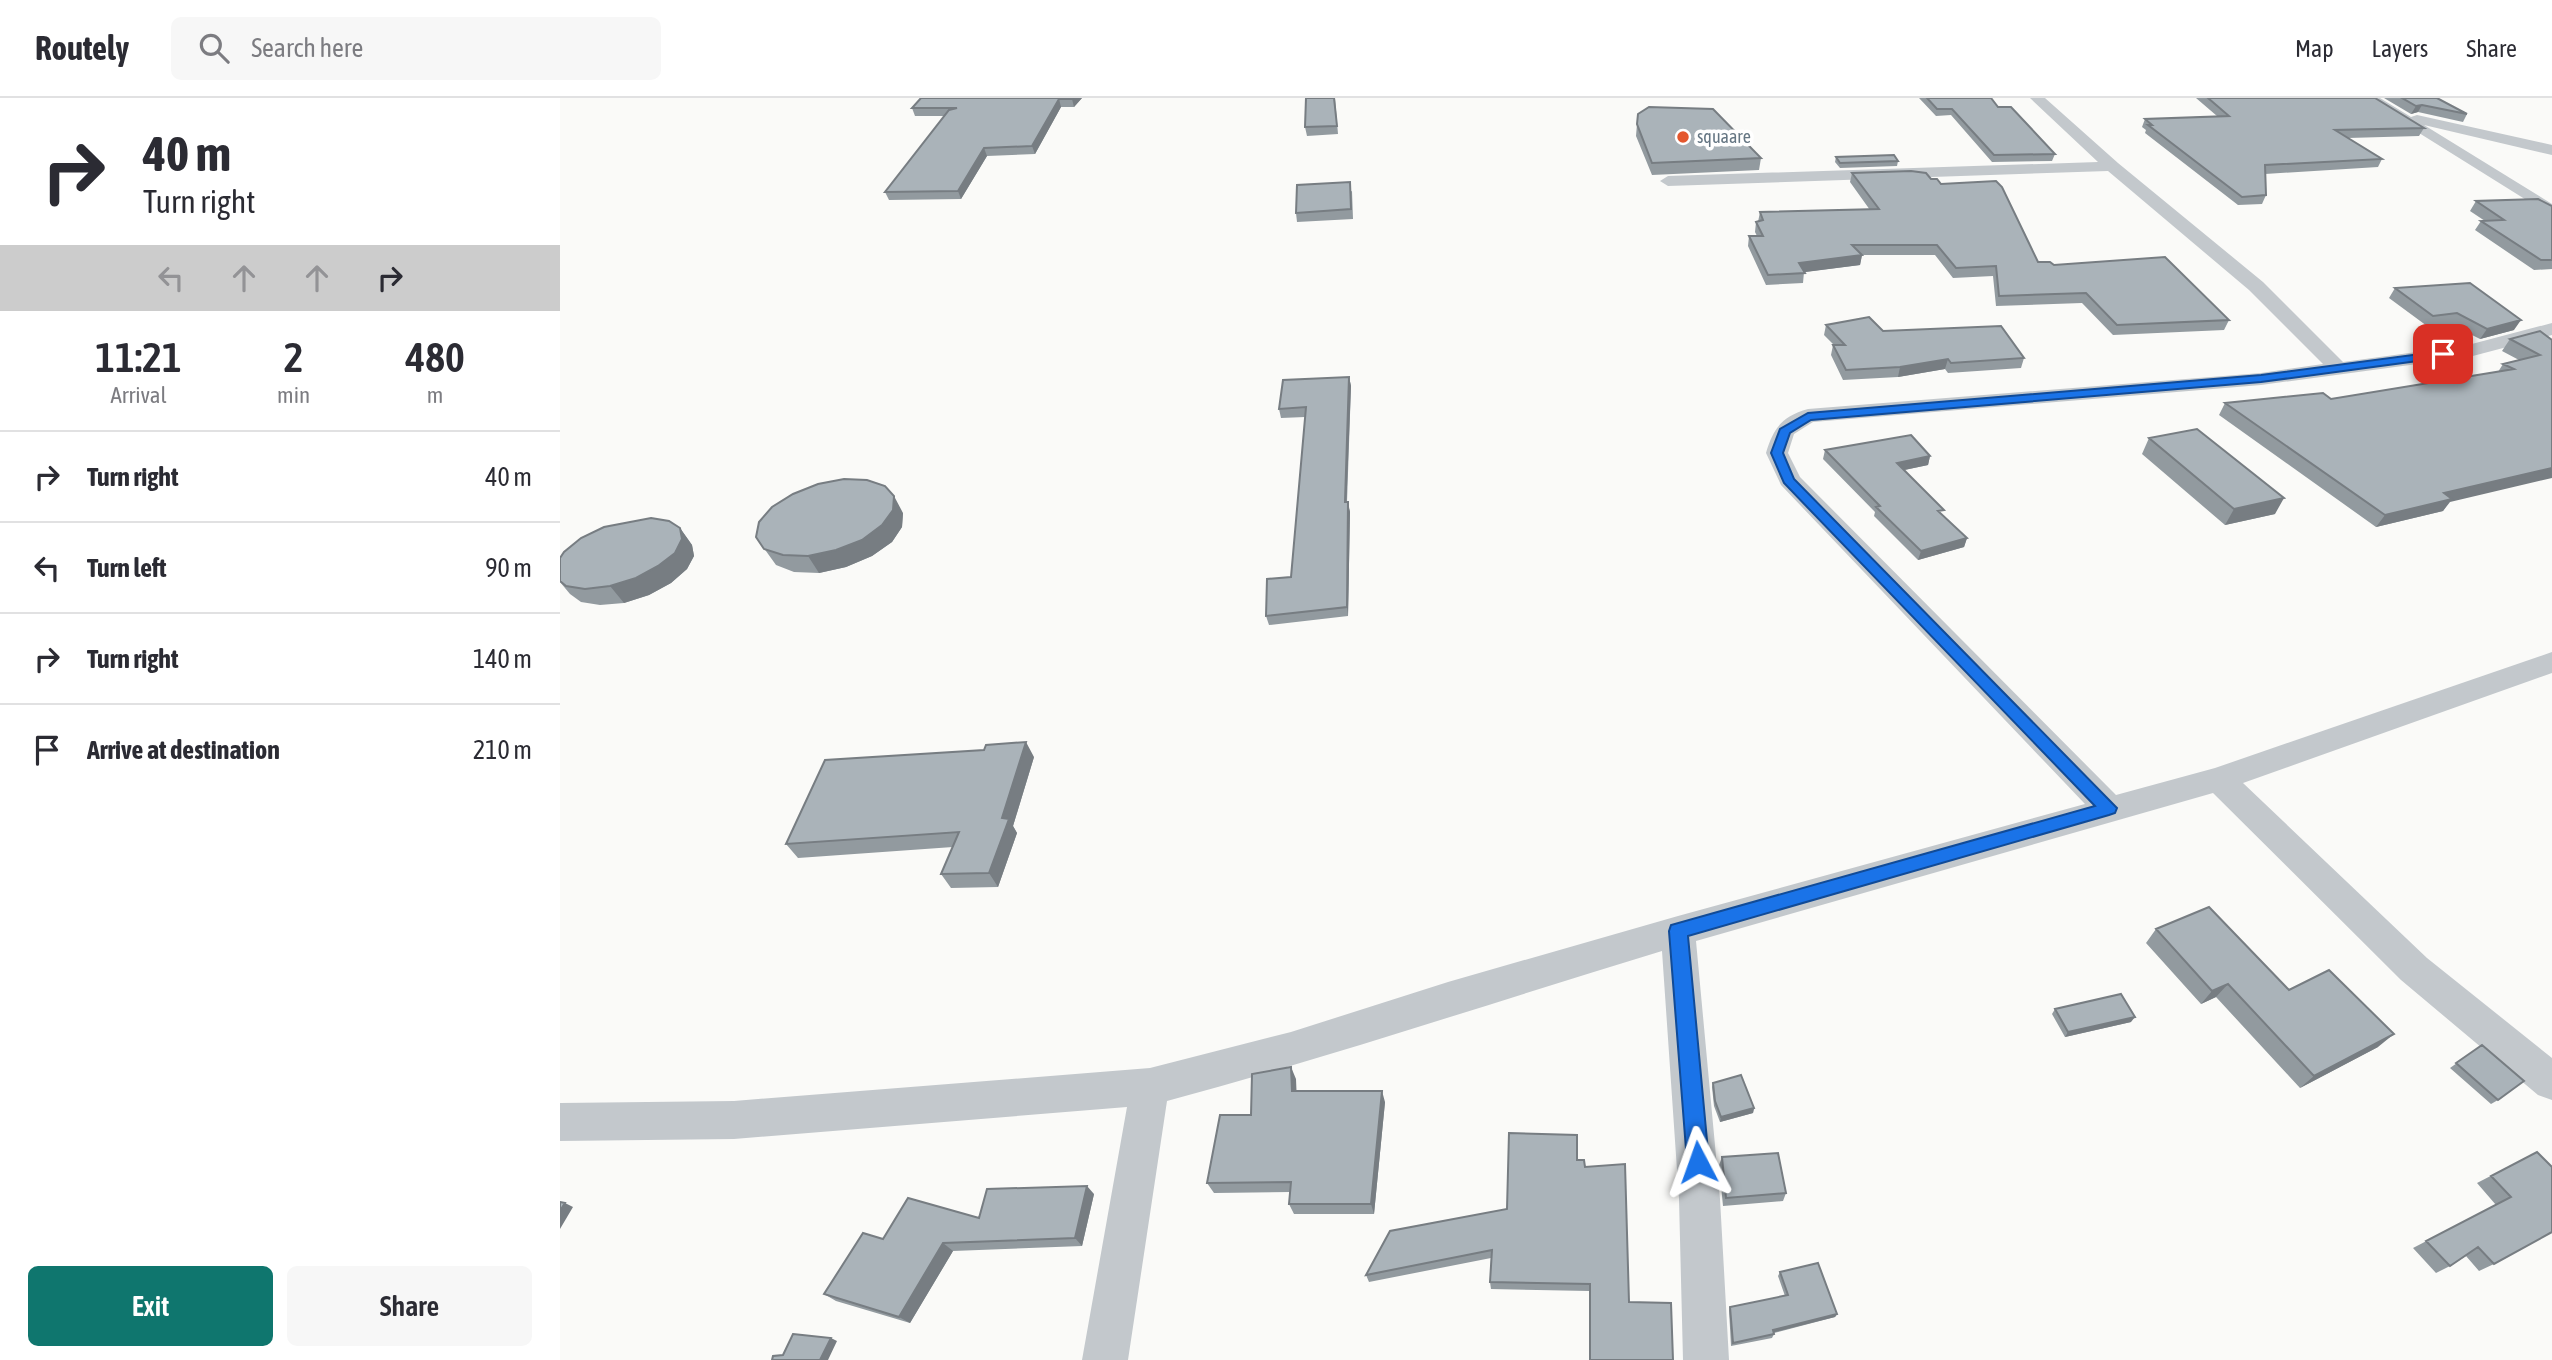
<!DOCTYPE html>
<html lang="en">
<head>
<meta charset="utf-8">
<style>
	:root { --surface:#fff; --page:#f7f7f7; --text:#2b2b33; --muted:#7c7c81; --line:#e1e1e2; --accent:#0f766e }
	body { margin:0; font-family:"Asap Condensed",sans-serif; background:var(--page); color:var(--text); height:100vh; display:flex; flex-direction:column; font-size:26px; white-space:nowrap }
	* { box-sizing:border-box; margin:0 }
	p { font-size:23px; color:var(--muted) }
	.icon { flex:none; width:38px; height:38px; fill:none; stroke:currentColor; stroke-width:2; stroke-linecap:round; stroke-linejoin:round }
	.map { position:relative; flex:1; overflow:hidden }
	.drawer { display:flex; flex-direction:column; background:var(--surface); width:560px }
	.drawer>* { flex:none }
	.guide { background:#fff; color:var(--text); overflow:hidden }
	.pin { position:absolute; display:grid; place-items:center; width:60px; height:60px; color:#fff; margin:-30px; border-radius:14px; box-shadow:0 4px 10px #0006 }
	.me { position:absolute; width:77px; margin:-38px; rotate:356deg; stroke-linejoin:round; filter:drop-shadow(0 0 5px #0008) }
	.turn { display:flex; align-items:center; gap:24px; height:147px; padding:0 28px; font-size:32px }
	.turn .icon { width:91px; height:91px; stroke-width:2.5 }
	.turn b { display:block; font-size:49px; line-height:60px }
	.lanes { display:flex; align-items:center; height:66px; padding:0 28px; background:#0003; justify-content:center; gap:35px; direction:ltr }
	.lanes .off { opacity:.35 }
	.eta { display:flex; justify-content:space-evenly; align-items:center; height:119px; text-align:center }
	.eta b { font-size:42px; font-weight:600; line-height:49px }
	.primary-button { display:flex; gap:14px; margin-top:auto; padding:14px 28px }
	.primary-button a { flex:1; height:80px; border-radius:10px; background:var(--accent); color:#fff; font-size:28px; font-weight:600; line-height:80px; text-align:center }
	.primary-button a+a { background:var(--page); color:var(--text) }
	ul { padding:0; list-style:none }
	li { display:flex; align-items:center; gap:21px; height:91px; padding:0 28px; border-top:2px solid var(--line) }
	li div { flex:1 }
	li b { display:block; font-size:26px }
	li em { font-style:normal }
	header { display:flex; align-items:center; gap:42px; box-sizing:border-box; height:98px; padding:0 35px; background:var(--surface); border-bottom:2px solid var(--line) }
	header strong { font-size:33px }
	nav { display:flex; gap:38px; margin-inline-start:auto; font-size:24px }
	.search { width:490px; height:63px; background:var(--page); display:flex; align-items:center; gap:18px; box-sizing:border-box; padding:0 24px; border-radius:10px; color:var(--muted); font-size:26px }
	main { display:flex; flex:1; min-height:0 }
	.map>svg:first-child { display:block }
</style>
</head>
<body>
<header>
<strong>Routely</strong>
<div class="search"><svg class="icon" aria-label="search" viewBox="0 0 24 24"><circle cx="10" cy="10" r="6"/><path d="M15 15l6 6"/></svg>Search here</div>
<nav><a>Map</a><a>Layers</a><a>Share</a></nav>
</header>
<main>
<section class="drawer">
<div class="guide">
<div class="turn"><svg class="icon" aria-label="right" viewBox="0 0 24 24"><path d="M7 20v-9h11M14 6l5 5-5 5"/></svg><div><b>40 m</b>Turn right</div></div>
<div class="lanes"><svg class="icon off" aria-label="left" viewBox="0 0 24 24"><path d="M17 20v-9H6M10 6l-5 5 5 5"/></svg><svg class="icon off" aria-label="ahead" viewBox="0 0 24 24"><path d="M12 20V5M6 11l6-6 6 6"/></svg><svg class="icon off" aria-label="ahead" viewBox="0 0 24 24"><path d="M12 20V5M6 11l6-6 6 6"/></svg><svg class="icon" aria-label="right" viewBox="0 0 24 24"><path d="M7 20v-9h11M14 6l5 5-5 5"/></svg></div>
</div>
<div class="eta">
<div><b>11:21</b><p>Arrival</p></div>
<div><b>2</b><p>min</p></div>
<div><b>480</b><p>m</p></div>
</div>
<ul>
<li><svg class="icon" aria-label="right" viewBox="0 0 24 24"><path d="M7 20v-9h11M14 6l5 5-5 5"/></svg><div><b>Turn right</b></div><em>40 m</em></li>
<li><svg class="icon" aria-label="left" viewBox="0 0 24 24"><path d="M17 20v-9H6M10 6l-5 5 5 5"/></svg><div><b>Turn left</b></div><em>90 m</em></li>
<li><svg class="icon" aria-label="right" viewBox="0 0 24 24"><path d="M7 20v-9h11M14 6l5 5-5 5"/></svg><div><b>Turn right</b></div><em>140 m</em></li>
<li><svg class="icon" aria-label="arrive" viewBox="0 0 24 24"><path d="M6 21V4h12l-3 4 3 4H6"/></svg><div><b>Arrive at destination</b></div><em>210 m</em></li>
</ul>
<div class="primary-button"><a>Exit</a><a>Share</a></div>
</section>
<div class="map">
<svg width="1992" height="1262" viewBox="0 0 1992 1262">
	<rect width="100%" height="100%" fill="#fafaf8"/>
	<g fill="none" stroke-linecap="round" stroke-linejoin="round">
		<path fill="#c3c8cc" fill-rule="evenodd" d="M1470 0H1485L1558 65 1703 184 1783 264 1908 247 1992 225V237L1909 259 1701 287 1253 324 1234 336 1228 355 1240 379 1556 697 1655 670 1992 554V575L1683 685 1867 860 1992 960V1002L1978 997 1841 882 1653 695 1136 843 1160 1101 1169 1262H1123L1119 1101 1102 853C937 903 774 958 607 1003L568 1262H522L567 1009 174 1041 0 1043V1005L174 1003 590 970 731 934 888 884 1118 818 1525 706 1221 387 1206 355C1213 331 1222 318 1248 311L1701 275 1763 266 1689 192 1548 73 1108 88 1100 83 1108 78 1538 64Z
			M1803 0H1820L1851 19 1857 17 1992 47V57L1864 27 1992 106V118Z"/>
	</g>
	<path fill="#929a9f" d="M522 0 514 9H501L475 56 427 58 401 101 329 102 325 94 385 18H355L352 10Z
		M775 0 778 36 747 38 745 29Z
		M1359 0H1431L1438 9 1495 56 1492 63 1432 64 1391 17 1376 18Z
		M1636 0H1815L1864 30 1859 38 1788 40 1822 61 1818 69 1705 76 1706 97 1702 106 1678 107 1585 35 1586 32 1582 29 1585 21 1657 18Z
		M1824 0H1877L1907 16 1903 24 1858 14 1851 16Z
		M1077 26 1201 60 1199 72 1092 77 1076 38Z
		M1276 59 1338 63 1337 68 1280 70 1275 64Z
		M1292 75 1371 81 1381 86 1478 164 1494 167 1669 222 1664 232 1553 237 1522 205 1436 208 1433 178 1393 180 1375 157H1302L1300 167 1244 174 1243 185 1206 187 1188 148 1189 138H1197L1195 134 1196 124H1198L1200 114 1310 112 1290 84Z
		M792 93 793 121 737 124 736 115Z
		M1916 103 1992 108V171L1974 172 1915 132 1921 123H1925L1910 113Z
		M1835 190 1954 232 1920 241 1890 226 1867 228 1829 200Z
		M1266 227 1323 233 1464 260 1461 270 1388 275 1385 271 1338 279 1283 282 1271 257 1273 247H1274L1264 237Z
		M1950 241 1992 242 1883 413 1816 429 1659 317 1665 305 1771 301 1938 274 1943 266 1959 262 1942 253Z
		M789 279 791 288 787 404 790 414 788 518 709 527 706 518 731 479 745 319 721 320 719 311Z
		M1589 340 1715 416 1665 427 1582 356Z
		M1265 352 1370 358 1368 367 1344 372 1382 417 1407 440 1404 449 1358 462 1314 418 1315 414 1263 361Z
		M343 415 342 429 332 444 312 458 286 469 259 475 234 474 216 467 196 439Z
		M120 430 132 447 134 458 127 471 111 485 89 497 64 505 40 507 21 504 10 496 0 484V460Z
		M474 659 453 728 457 735 438 789 391 790 381 776 393 749 238 760 226 746Z
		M1596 831 1729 892 1818 949 1740 990 1656 899 1641 906 1586 845Z
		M1495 911 1571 924 1505 939 1492 916Z
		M1922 947 1938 1002 1931 1006 1890 970Z
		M736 981V993L825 1004 814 1116H734L729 1106 730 1094 654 1095 647 1085 691 1017Z
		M1153 985 1194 1010 1193 1015 1160 1024 1154 1008 1152 989Z
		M1977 1054 1934 1166 1919 1173 1906 1158 1890 1168 1876 1175 1853 1150 1936 1107 1917 1085Z
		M1162 1059 1226 1095 1223 1103 1163 1108 1159 1067Z
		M1017 1062 1025 1069 1069 1204 1113 1262H1029V1193L931 1191 930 1184 931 1160 809 1184 806 1177 947 1111Z
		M534 1096 522 1148 393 1153 350 1225 276 1203 264 1196 323 1141Z
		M1220 1174 1277 1216 1275 1219 1214 1235V1236L1212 1240 1171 1248 1169 1212 1170 1209 1225 1198 1218 1178Z"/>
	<path fill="#777d82" d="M513 0H522L514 9 512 1Z
		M499 1 501 9 475 56 472 48Z
		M1862 7 1858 14 1851 16 1856 8Z
		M424 50 427 58 401 101 398 93Z
		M1302 157 1300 167 1238 175 1239 165Z
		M1961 222 1954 232 1920 241 1927 231Z
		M1388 261 1385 271 1338 279 1340 269Z
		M789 279 791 288 786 414 785 404Z
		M1370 358 1368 367 1335 374 1337 365Z
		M1992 370V380L1890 404 1883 413 1816 429 1825 417 1884 395Z
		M334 398 343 415 342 429 332 444 312 458 286 469 259 475 248 458Z
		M1724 400 1715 416 1665 427 1674 411Z
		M788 404 790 414 788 518 787 509Z
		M120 430 132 447 134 458 127 471 111 485 89 497 64 505 50 488Z
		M1407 440 1404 449 1358 462 1361 453Z
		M466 644 474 659 453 728 457 735 438 789 429 775 442 720Z
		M1668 886 1656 899 1641 906 1652 893Z
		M1575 919 1571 924 1505 939 1508 934Z
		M1834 936 1818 949 1740 990 1754 978Z
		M731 969 736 981 737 1005 732 993Z
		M822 993 825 1004 814 1116 811 1106Z
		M1194 1010 1193 1015 1160 1024 1161 1019Z
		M527 1088 534 1096 522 1148 515 1140Z
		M5 1105 13 1109 0 1131V1113Z
		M383 1145 393 1153 350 1225 339 1219Z
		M1277 1216 1275 1219 1211 1235 1213 1232Z
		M271 1240 277 1243 268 1262H260Z"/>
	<path fill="#aab3b9" stroke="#777d82" stroke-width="2" d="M361 0H513L512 1H499L472 48 424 50 398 93 325 94 389 12 397 10H352Z
		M746 0H774L777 28 745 29Z
		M1367 0H1431L1438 9H1451L1495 56 1434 57 1392 11H1377Z
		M1648 0H1815L1864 30 1775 32 1822 61 1705 67 1706 97 1682 99 1588 27H1592L1585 21 1669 18Z
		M1842 0H1877L1907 16 1862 7 1856 8Z
		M1089 9 1153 11 1201 60 1092 65 1077 26 1078 16Z
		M1334 57 1338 63 1280 65 1276 59Z
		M1351 73 1366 75 1371 81H1377L1381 86 1436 83 1442 89 1478 164H1490L1494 167 1605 159 1669 222 1557 227 1526 195 1439 198 1436 168 1396 170 1377 147H1292L1302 157 1239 165 1245 175 1208 177 1189 138H1203L1196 124 1203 122 1200 114 1319 111 1292 75Z
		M790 84 791 111 736 115 737 87Z
		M1978 101 1992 108V162H1981L1921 123 1944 122 1916 103Z
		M1910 185 1961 222 1927 231 1897 215 1873 218 1835 190Z
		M1309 219 1323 233 1441 228 1464 260 1391 265 1388 261 1340 269 1286 272 1273 247H1285L1266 227Z
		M1980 233 1992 242V370L1884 395 1892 401 1825 417 1665 305 1763 295 1771 301 1954 271 1943 266 1980 257 1950 241Z
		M789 279 785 404H788L787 509 706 518 707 481 731 479 746 309 719 311 723 282Z
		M1637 331 1724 400 1674 411 1589 340Z
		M1351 337 1370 358 1337 365 1384 412 1378 413 1407 440 1361 453 1316 409 1320 408 1265 352Z
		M284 381 307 382 325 388 334 398 333 412 322 427 302 442 276 452 248 458 223 457 204 451 196 439 199 424 212 409 233 396 258 386Z
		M91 420 109 423 120 430 122 441 115 455 98 468 76 480 50 488 25 491 6 488 0 483V460L4 454 21 440 44 429Z
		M466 644 442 720 449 721 429 775 381 776 399 734 226 746 265 662 424 652 426 647Z
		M1649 809 1729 892 1769 872 1834 936 1754 978 1668 886 1652 893 1596 831Z
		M1561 896 1575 919 1508 934 1495 911Z
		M1922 947 1964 983 1938 1002 1896 965Z
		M731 969 732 993H822L811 1106H729L731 1084 647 1085 660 1017H691L692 976Z
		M1181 977 1194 1010 1161 1019 1155 1003 1153 985Z
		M949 1035 1017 1037V1062H1024L1025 1069 1065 1066 1069 1204 1111 1205 1113 1262H1030V1186L930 1184 932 1152 806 1177 830 1133 947 1111Z
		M1977 1054 1992 1069V1134L1934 1166 1918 1149 1890 1168 1866 1143 1951 1099 1931 1078Z
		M1218 1055 1226 1095 1166 1100 1162 1059Z
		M527 1088 515 1140 383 1145 339 1219 264 1196 303 1135 323 1141 348 1100 419 1120 427 1091Z
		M0 1104 5 1105 0 1113Z
		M1258 1165 1277 1216 1213 1232 1214 1236 1173 1245 1170 1209 1228 1197 1220 1174Z
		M233 1236 271 1240 260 1262H212L213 1258 223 1257Z"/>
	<path fill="#1a73e8" stroke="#114b97" stroke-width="2" d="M1883 253 1889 256 1887 259 1701 284 1251 322 1230 335 1223 355 1234 381 1557 710 1555 715 1549 717 1128 838 1149 1064 1146 1072 1138 1075 1131 1072 1127 1064 1109 833 1111 827 1535 708 1224 385 1211 355 1220 331 1248 315 1701 277Z"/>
	<circle fill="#e4572e" stroke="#fff" stroke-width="2.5" cx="1123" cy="39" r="7"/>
	<g text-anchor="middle" stroke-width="7" stroke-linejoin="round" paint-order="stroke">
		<g font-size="18" fill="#657683" stroke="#fff" text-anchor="start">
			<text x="1137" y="45">squaare</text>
		</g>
	</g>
</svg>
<div class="pin" style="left:1883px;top:256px;background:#d93025"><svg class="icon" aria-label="arrive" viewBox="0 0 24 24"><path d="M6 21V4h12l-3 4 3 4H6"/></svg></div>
<svg class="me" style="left:1138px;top:1064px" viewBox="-20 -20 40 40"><path d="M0-17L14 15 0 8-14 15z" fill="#1a73e8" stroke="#fff" stroke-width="4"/></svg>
</div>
</main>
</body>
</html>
